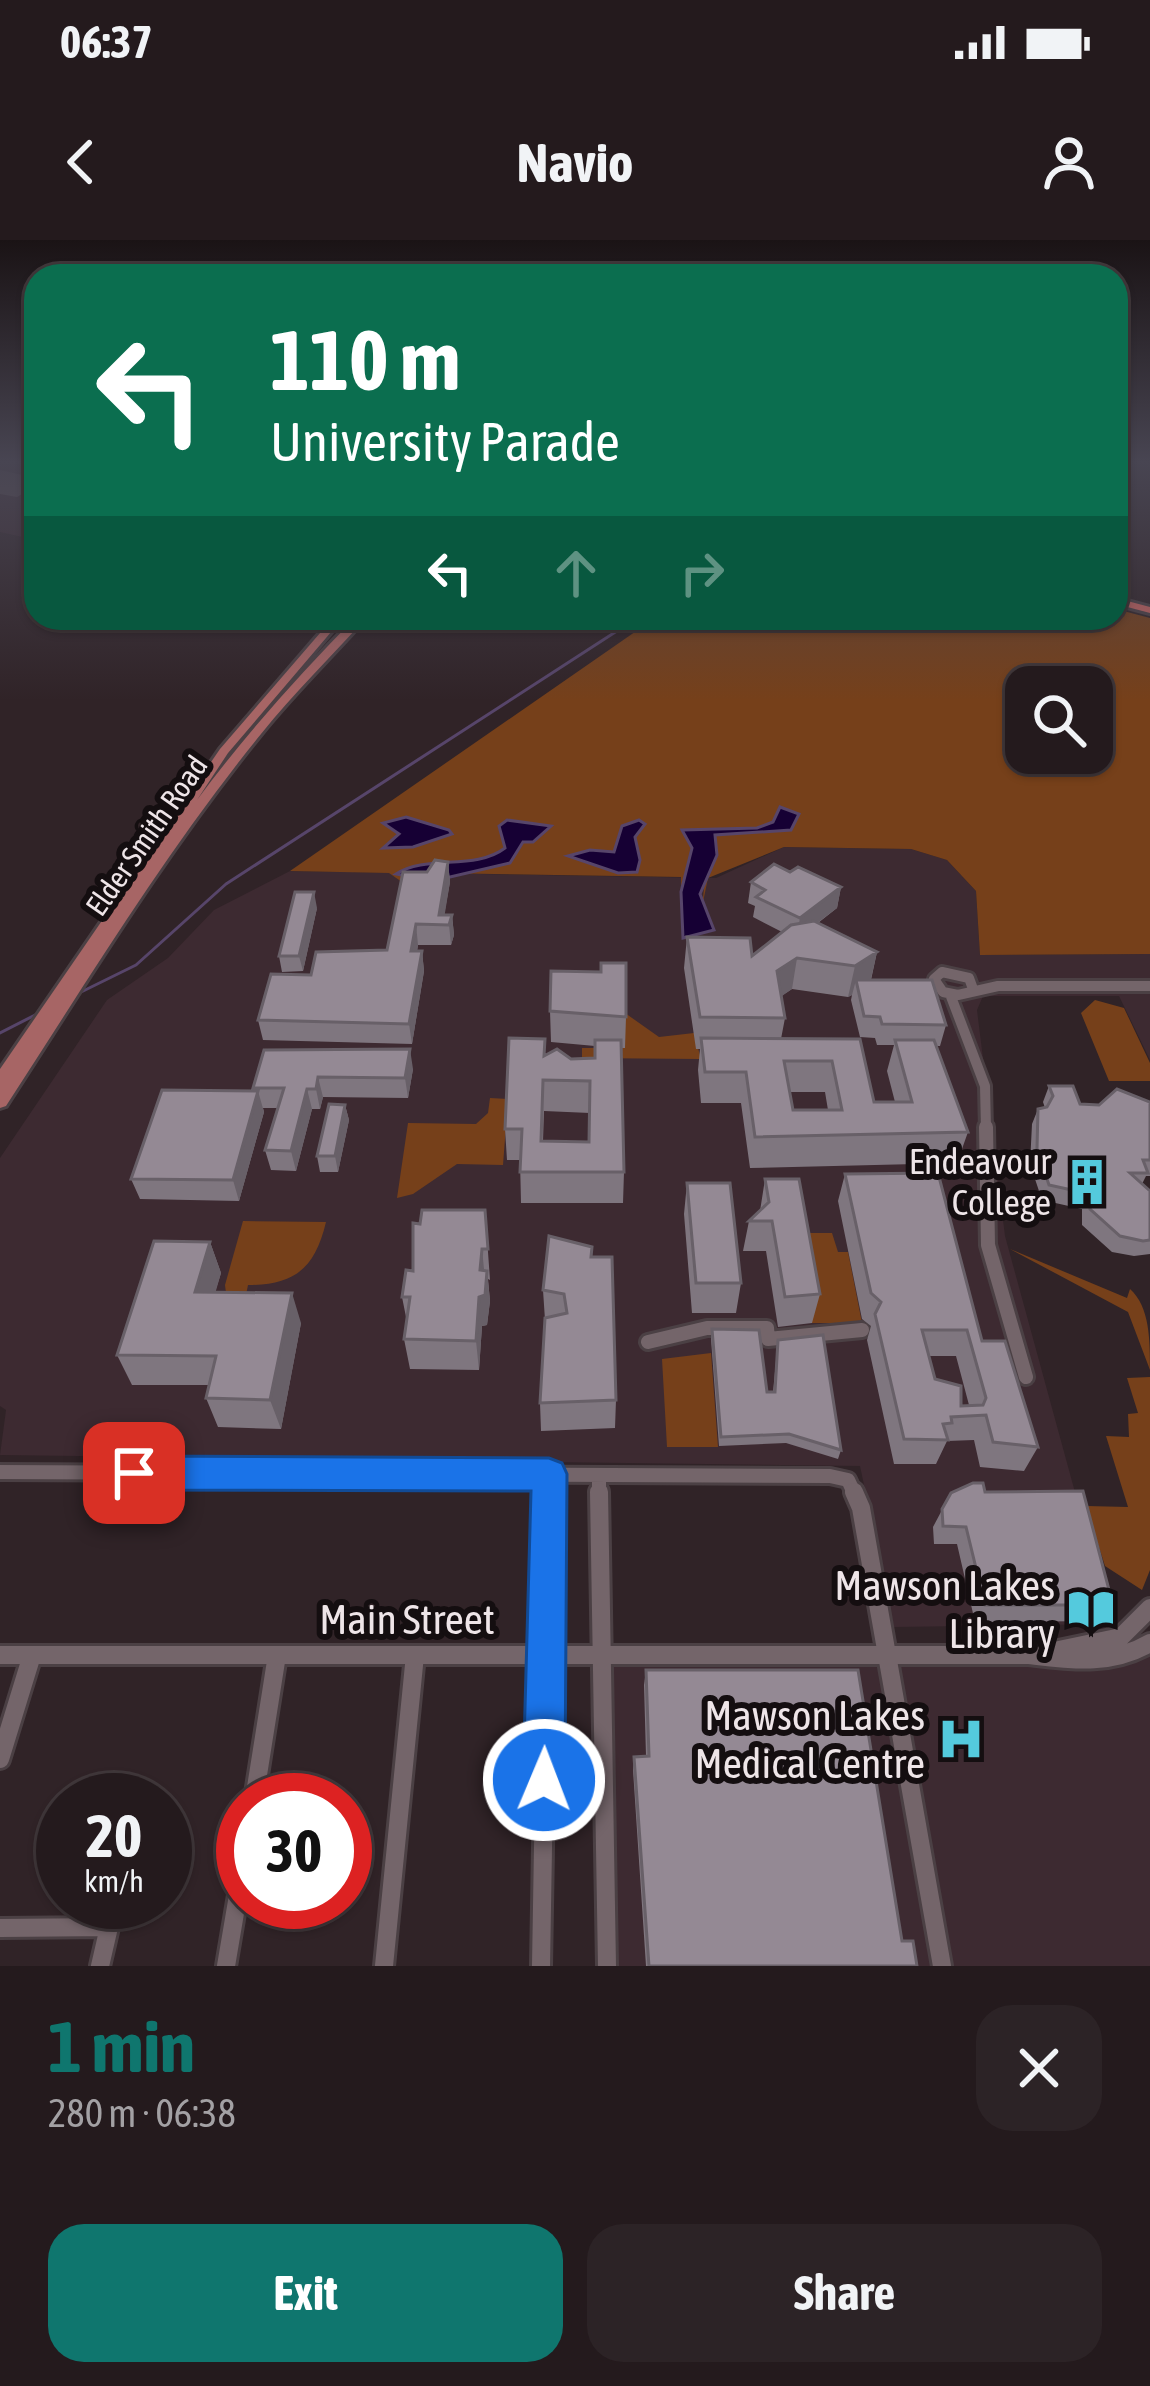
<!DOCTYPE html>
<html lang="en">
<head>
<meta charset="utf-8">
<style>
	:root { --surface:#241a1d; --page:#2c2326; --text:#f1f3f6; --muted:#a3a1a4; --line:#41383b; --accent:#0f766e }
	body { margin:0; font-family:"Asap Condensed",sans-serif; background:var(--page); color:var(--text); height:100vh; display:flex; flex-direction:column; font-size:45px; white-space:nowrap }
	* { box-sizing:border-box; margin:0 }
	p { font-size:39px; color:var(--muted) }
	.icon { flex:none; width:66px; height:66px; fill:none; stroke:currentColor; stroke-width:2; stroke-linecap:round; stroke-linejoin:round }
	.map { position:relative; height:1726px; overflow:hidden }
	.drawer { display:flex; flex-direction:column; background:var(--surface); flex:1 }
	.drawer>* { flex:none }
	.banner { position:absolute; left:24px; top:24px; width:1104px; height:366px; border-radius:36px; box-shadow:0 3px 9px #0004,0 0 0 3px var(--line); background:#0b6e4f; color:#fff; overflow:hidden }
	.tools { position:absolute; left:1005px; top:426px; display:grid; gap:24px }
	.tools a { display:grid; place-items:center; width:108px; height:108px; border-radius:24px; background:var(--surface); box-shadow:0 3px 9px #0004,0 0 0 3px var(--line); font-size:60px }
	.speed { position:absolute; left:36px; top:1533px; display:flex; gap:24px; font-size:60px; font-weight:700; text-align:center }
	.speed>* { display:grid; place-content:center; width:156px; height:156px; border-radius:50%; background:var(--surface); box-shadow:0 3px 9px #0004,0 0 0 3px var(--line); line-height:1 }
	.speed small { font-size:30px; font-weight:400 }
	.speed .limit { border:18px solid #d22; background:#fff; color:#111 }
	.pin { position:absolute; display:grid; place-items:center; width:102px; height:102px; color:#fff; margin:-51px; border-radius:24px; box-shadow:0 6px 18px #0006 }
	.me { position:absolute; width:132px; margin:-66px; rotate:1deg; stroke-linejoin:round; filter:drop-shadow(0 0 9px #0008) }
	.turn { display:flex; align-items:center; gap:42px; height:252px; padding:0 48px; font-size:54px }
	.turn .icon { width:156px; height:156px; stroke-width:2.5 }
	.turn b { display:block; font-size:84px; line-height:102px }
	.lanes { display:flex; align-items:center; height:114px; padding:0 48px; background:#0003; justify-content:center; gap:60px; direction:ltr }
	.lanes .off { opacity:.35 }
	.round { display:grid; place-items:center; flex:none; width:126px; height:126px; border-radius:36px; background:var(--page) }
	.summary { display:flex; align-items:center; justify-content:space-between; height:204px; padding:0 48px }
	h1 { font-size:72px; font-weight:700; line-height:90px; color:var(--accent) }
	.button { display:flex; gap:24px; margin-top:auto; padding:24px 48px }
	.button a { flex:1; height:138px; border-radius:36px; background:var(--accent); color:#fff; font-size:48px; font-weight:700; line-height:138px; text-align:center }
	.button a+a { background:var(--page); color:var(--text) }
	.status { display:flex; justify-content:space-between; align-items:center; height:84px; padding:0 60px; background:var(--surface); direction:ltr }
	.status svg { height:33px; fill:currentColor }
	header { display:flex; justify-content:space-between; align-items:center; height:156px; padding:0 48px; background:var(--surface); font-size:54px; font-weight:700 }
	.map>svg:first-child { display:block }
</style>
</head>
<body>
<div class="status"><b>06:37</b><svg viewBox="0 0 49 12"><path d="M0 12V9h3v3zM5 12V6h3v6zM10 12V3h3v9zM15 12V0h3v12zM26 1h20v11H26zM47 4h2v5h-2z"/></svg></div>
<header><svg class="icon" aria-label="back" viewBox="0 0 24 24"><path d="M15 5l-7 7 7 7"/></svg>Navio<svg class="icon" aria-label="person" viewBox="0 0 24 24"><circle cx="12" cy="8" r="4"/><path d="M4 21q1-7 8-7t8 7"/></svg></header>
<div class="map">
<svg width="1150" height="1726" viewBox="0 0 1150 1726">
	<rect width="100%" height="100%" fill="#302327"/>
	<path fill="#3d2a31" d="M0 219H36V300L0 292Z
		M784 607 911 609 947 620 976 651 980 715 1150 714V820L1119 756H983L977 770 1005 996 1111 1384 894 1387 860 1226 0 1215 6 1170 0 1166V918L107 760 168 718 214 670 290 631 716 638Z
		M1150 1403V1726H607L602 1415H1029Z"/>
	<path fill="#76401a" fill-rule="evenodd" d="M1116 369 1150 378V714L980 715 976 651 947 620 911 609 784 607 708 638 702 667 705 639 685 638 681 652V637L428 633 402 642 389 633 290 631 655 378H1116ZM1026 447H1092V513H1026Z
		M1095 760 1124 768 1150 823V841H1109L1081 773Z
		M625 773 659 797 694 793 701 819 582 818V808H625Z
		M490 858 508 859 503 925 457 924 413 954 397 958 408 883 476 884 488 873Z
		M243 981 326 982C315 1028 295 1045 248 1045L245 1060 226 1053 225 1045Z
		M796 993H832L838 1012H848L862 1083H808Z
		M1010 1009 1127 1058 1130 1049C1150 1067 1150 1100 1150 1130L1128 1072Z
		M711 1113 718 1207H667L662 1119Z
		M1150 1137V1330L1142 1350 1105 1326 1086 1266 1128 1267 1106 1196 1129 1197 1128 1174 1138 1173 1127 1138Z"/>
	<path fill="#160034" stroke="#57456a" stroke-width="3" d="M780 567 799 574 791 590 715 595 717 615 700 654 714 690 683 698 681 652 692 608 682 590 757 588 773 582Z
		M406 577 449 590 452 594 413 607 383 608 399 594 383 583Z
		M507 580 551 586 533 602H523L510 623 433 641 396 634C426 614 475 631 505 608L499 586Z
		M639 580 645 584 635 597 640 620 637 632 618 633 568 616 590 610 614 612 622 586Z"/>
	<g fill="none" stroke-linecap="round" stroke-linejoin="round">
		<path stroke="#57456a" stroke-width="3" d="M77 754 136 725 226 644 637 378
			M0 793 41 772"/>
		<path fill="#62565a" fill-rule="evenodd" d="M0 230 31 237 36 246 17 257 0 254Z"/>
		<defs>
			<path id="minor-far2" d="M973 749 969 738 942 732 934 739 943 752 958 755 998 746H1150
				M950 754 985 846 986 890"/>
			<path id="minor-far1" d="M986 887 988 1005 1026 1137
				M648 1102 707 1088H767L768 1099 862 1090
				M0 1232 830 1236 848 1240 855 1255
				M599 1235V1255
				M549 1255V1234"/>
			<path id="minor" d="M599 1252 607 1726
				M854 1252 861 1268 942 1726
				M1054 1411 1121 1397 1150 1368
				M0 1415H1029C1072 1420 1111 1426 1150 1403
				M0 1519 32 1415
				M254 1560 277 1415
				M0 1688 109 1687 100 1726
				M226 1726 243 1626
				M384 1726 415 1415
				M541 1726 549 1252"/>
			<path id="major" d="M333 378H343L228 513 197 560C245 495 299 435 355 378H366C331 417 294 453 261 494 166 611 88 740 6 866L0 868V829L220 509Z"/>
			<path id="highway" d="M1116 358 1150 367V373L1116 364Z"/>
		</defs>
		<use href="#minor-far2" stroke="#4b4044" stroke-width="16"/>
		<use href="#minor-far1" stroke="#4b4044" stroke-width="20"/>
		<use href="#minor" stroke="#4b4044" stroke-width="24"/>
		<use href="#major" stroke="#4b4044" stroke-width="6"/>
		<use href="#highway" stroke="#4b4044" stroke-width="6"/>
		<use href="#minor-far2" stroke="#74656a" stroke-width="10"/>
		<use href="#minor-far1" stroke="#74656a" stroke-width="14"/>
		<use href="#minor" stroke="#74656a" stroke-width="18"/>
		<use href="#major" fill="#a76565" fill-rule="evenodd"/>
		<use href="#highway" fill="#c96561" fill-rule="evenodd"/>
	</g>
	<path fill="#7f767f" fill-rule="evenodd" d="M448 622 450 642 444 675H452L454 695 451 705H418L417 711H422L424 731 412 804 263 800 258 780 311 735 387 710 427 632Z
		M790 632 841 647 837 668 818 683 877 712 871 740 946 785 940 806H936L968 892 957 923 750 928 741 863H701L698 830 700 809H696L684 728 687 697 752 716 782 692 753 677 755 666 748 663 751 642ZM792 749 848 757 852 755 851 760 860 797 875 798 877 805H894L887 831 895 862H874L860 799H781L785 778 781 756ZM790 852H825L828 870H793Z
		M317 668 303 731 282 732 279 716Z
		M550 771 626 777 625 808H621L624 932 623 963H521L520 920H507L505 889 545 815 571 819 595 818V806L551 802ZM544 871 590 873 589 902 543 901Z
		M264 810 413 829 408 858 323 857 320 869H312L296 931 271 930 265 910 278 868H263L264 872 239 961 140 959 131 939 254 851 253 848Z
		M1049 846 1080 864 1099 865 1150 862V936H1146L1142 944 1150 951V1014L1134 1016 1112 1012 1082 985V969L1042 960 1030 924 1032 884 1038 869 1045 868 1043 862Z
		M345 865 349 880 338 932H320L317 916Z
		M845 934 982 1101 1038 1207 1024 1231 980 1227 974 1200 947 1201 936 1224H894L867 1100 871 1086 862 1079 838 961ZM929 1116H956L969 1165 961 1166 935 1139Z
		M765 939 820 1054 812 1083 778 1087 766 1011H743L749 981 760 971Z
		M687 943 741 1043 736 1073H692L684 974Z
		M485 970 490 1040 488 1039 490 1061 487 1085 482 1086 479 1130 410 1129 404 1099 407 1082 402 1057 413 1031 420 984Z
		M210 1002 221 1033 215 1052 301 1083 281 1189 218 1187 206 1158 209 1145H132L117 1115Z
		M591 1017 616 1160 615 1188 541 1191 540 1163 545 1080 543 1050Z
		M712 1089 767 1152H773L778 1100 841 1210 838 1219 786 1203 719 1206 711 1099Z
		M985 1252 1113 1365 1099 1381 975 1382 957 1304H934L933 1287 951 1253Z
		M646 1430 902 1701 917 1726H646L633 1530 634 1517 646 1516 644 1445Z"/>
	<path fill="#686068" d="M448 622 450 642 443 685 439 675Z
		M841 647 837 668 796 699 800 678Z
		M314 652 317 668 303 731 299 716Z
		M452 675 454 695 451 705 449 685Z
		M416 684 418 705 414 731 411 711Z
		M422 711 424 731 412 804 409 784Z
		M877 712 870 743 856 740 852 755 848 757 855 726Z
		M797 718 792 749 772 763 777 731Z
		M410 809 413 829 408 858 405 838Z
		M318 837 323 857 320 869 316 849Z
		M307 849 312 869 296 931 291 911Z
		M258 851 264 872 239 961 233 940Z
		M345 865 349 880 338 932 335 916Z
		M210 1002 221 1033 207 1082 195 1052Z
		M482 1009 485 1039 487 1031 490 1061 487 1085 482 1086 479 1130 476 1101Z
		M292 1053 301 1083 281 1189 270 1160Z"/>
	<path fill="#948994" stroke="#686068" stroke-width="3" fill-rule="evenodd" d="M435 620 448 622 439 675H452L449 685 416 684 411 711H422L409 784 258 780 271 734 311 735 316 712 387 710 403 632H427Z
		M774 624 790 632 798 627 841 647 800 678 756 657 765 650 751 642Z
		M295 652H314L299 716H279Z
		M814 681 877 712 855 726 797 718 777 731 785 778 700 777 687 697 750 698 752 716 791 685Z
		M601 723H626V777L550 771 551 731 601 732Z
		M856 740H932L946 785 882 784 880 777 864 776Z
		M509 798 545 799 544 816 557 809 571 819 595 818V800H621L624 932H520L522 889H505ZM543 840 590 841 589 902 541 901Z
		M701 798 860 799 874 862H912L895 800H934L968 892 755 897 746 832H705ZM784 821H832L842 870H793Z
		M410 809 405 838 318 837 316 849H307L291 911 265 910 284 848H253L264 810Z
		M1049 846H1073L1080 864 1099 865 1117 849 1150 862V920H1143L1148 933H1130L1150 951V1000L1143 1001 1120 996 1090 969V954L1049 945 1037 909 1038 869 1047 867 1053 856Z
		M162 850 258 851 233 940 131 939Z
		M329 864 345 865 335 916H317Z
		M938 933 982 1101H1005L1038 1207 993 1202 986 1175 951 1177 952 1183 943 1184 948 1200 904 1199 875 1074 881 1062 871 1053 845 934ZM922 1090H967L986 1158 983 1165 961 1166V1146L935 1139Z
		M765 939H799L820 1054 785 1057 772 981H749L769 962Z
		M687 943H730L741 1043H696Z
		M422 970H485L488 1009H482L480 1030 487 1031 485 1055 479 1057 476 1101 404 1099 410 1057H402L406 1030 413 1031V983L420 984Z
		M549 996 592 1007 591 1017H612L616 1160 540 1163 545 1078 567 1073 564 1054 543 1050Z
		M154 1001 210 1002 195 1052 292 1053 270 1160 206 1158 216 1116 117 1115Z
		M712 1089 759 1090 767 1152H775L778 1100 823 1095 841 1210 789 1194 721 1197Z
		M973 1243H983L985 1252 1083 1251 1113 1365H985L966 1287 943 1286 942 1269 951 1253Z
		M646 1430H858L902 1701H913L917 1726H649L634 1517 649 1516Z"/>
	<linearGradient id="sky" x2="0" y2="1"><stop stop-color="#1a1315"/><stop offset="0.48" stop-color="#484552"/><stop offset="1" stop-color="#484552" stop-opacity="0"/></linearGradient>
	<rect width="1150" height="461" fill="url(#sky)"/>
	<path fill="#1a73e8" stroke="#114b97" stroke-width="3" d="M134 1216 549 1218 562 1223 567 1234 565 1540 559 1556 544 1562 529 1556 523 1540 531 1251 134 1250 122 1245 116 1233 122 1221Z"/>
	<defs>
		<symbol id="building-bare" viewBox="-9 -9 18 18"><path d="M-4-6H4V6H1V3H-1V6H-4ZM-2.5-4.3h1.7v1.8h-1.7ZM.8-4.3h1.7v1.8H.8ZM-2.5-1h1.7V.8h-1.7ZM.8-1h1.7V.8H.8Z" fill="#54cadd" stroke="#140e10" stroke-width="2.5" paint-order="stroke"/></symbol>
		<symbol id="library-bare" viewBox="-9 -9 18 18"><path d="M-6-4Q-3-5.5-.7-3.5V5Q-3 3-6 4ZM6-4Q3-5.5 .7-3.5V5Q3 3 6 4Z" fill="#54cadd" stroke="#140e10" stroke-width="2.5" paint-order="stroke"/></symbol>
		<symbol id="hospital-bare" viewBox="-9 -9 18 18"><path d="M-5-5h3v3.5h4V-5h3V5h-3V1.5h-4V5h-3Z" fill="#54cadd" stroke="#140e10" stroke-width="2.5" paint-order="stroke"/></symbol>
	</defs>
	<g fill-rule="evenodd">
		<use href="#building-bare" x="1054" y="909" width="66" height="66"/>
		<use href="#library-bare" x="1058" y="1336" width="66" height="66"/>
		<use href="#hospital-bare" x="928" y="1466" width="66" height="66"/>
	</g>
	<g text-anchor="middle" stroke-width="12" stroke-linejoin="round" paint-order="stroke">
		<g font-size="30" fill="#eee5e8" stroke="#140e10">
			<text transform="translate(147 596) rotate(-55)" y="10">Elder Smith Road</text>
		</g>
		<g font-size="36" fill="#eee5e8" stroke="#140e10" text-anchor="end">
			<text x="1051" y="934">Endeavour<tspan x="1051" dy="41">College</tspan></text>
		</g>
		<g font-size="42" fill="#eee5e8" stroke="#140e10" text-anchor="end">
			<text x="1055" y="1360">Mawson Lakes<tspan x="1055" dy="48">Library</tspan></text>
			<text x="925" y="1490">Mawson Lakes<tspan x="925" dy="48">Medical Centre</tspan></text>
		</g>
		<g font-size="42" fill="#eee5e8" stroke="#140e10">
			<text x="407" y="1394">Main Street</text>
		</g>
	</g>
</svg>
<div class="tools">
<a><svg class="icon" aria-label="search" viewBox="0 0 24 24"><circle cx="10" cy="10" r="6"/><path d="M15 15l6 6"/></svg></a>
</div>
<div class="speed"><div>20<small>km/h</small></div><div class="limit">30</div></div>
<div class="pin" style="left:134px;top:1233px;background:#d93025"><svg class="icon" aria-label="arrive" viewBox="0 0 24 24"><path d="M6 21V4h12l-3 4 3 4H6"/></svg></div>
<svg class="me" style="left:544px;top:1540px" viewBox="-20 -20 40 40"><circle r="17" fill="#1a73e8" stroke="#fff" stroke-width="3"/><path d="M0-11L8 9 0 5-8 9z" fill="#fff"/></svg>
<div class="banner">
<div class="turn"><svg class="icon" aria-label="left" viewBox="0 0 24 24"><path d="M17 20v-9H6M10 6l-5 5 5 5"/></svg><div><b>110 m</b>University Parade</div></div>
<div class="lanes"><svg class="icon" aria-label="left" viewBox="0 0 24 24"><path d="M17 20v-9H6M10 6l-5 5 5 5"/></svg><svg class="icon off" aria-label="ahead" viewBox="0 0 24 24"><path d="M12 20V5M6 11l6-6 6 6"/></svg><svg class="icon off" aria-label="right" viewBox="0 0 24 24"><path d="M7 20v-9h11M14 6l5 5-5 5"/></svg></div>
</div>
</div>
<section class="drawer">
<div class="summary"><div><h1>1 min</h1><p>280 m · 06:38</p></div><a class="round"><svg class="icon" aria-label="close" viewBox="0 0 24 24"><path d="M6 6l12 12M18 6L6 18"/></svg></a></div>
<div class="button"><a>Exit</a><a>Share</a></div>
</section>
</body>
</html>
